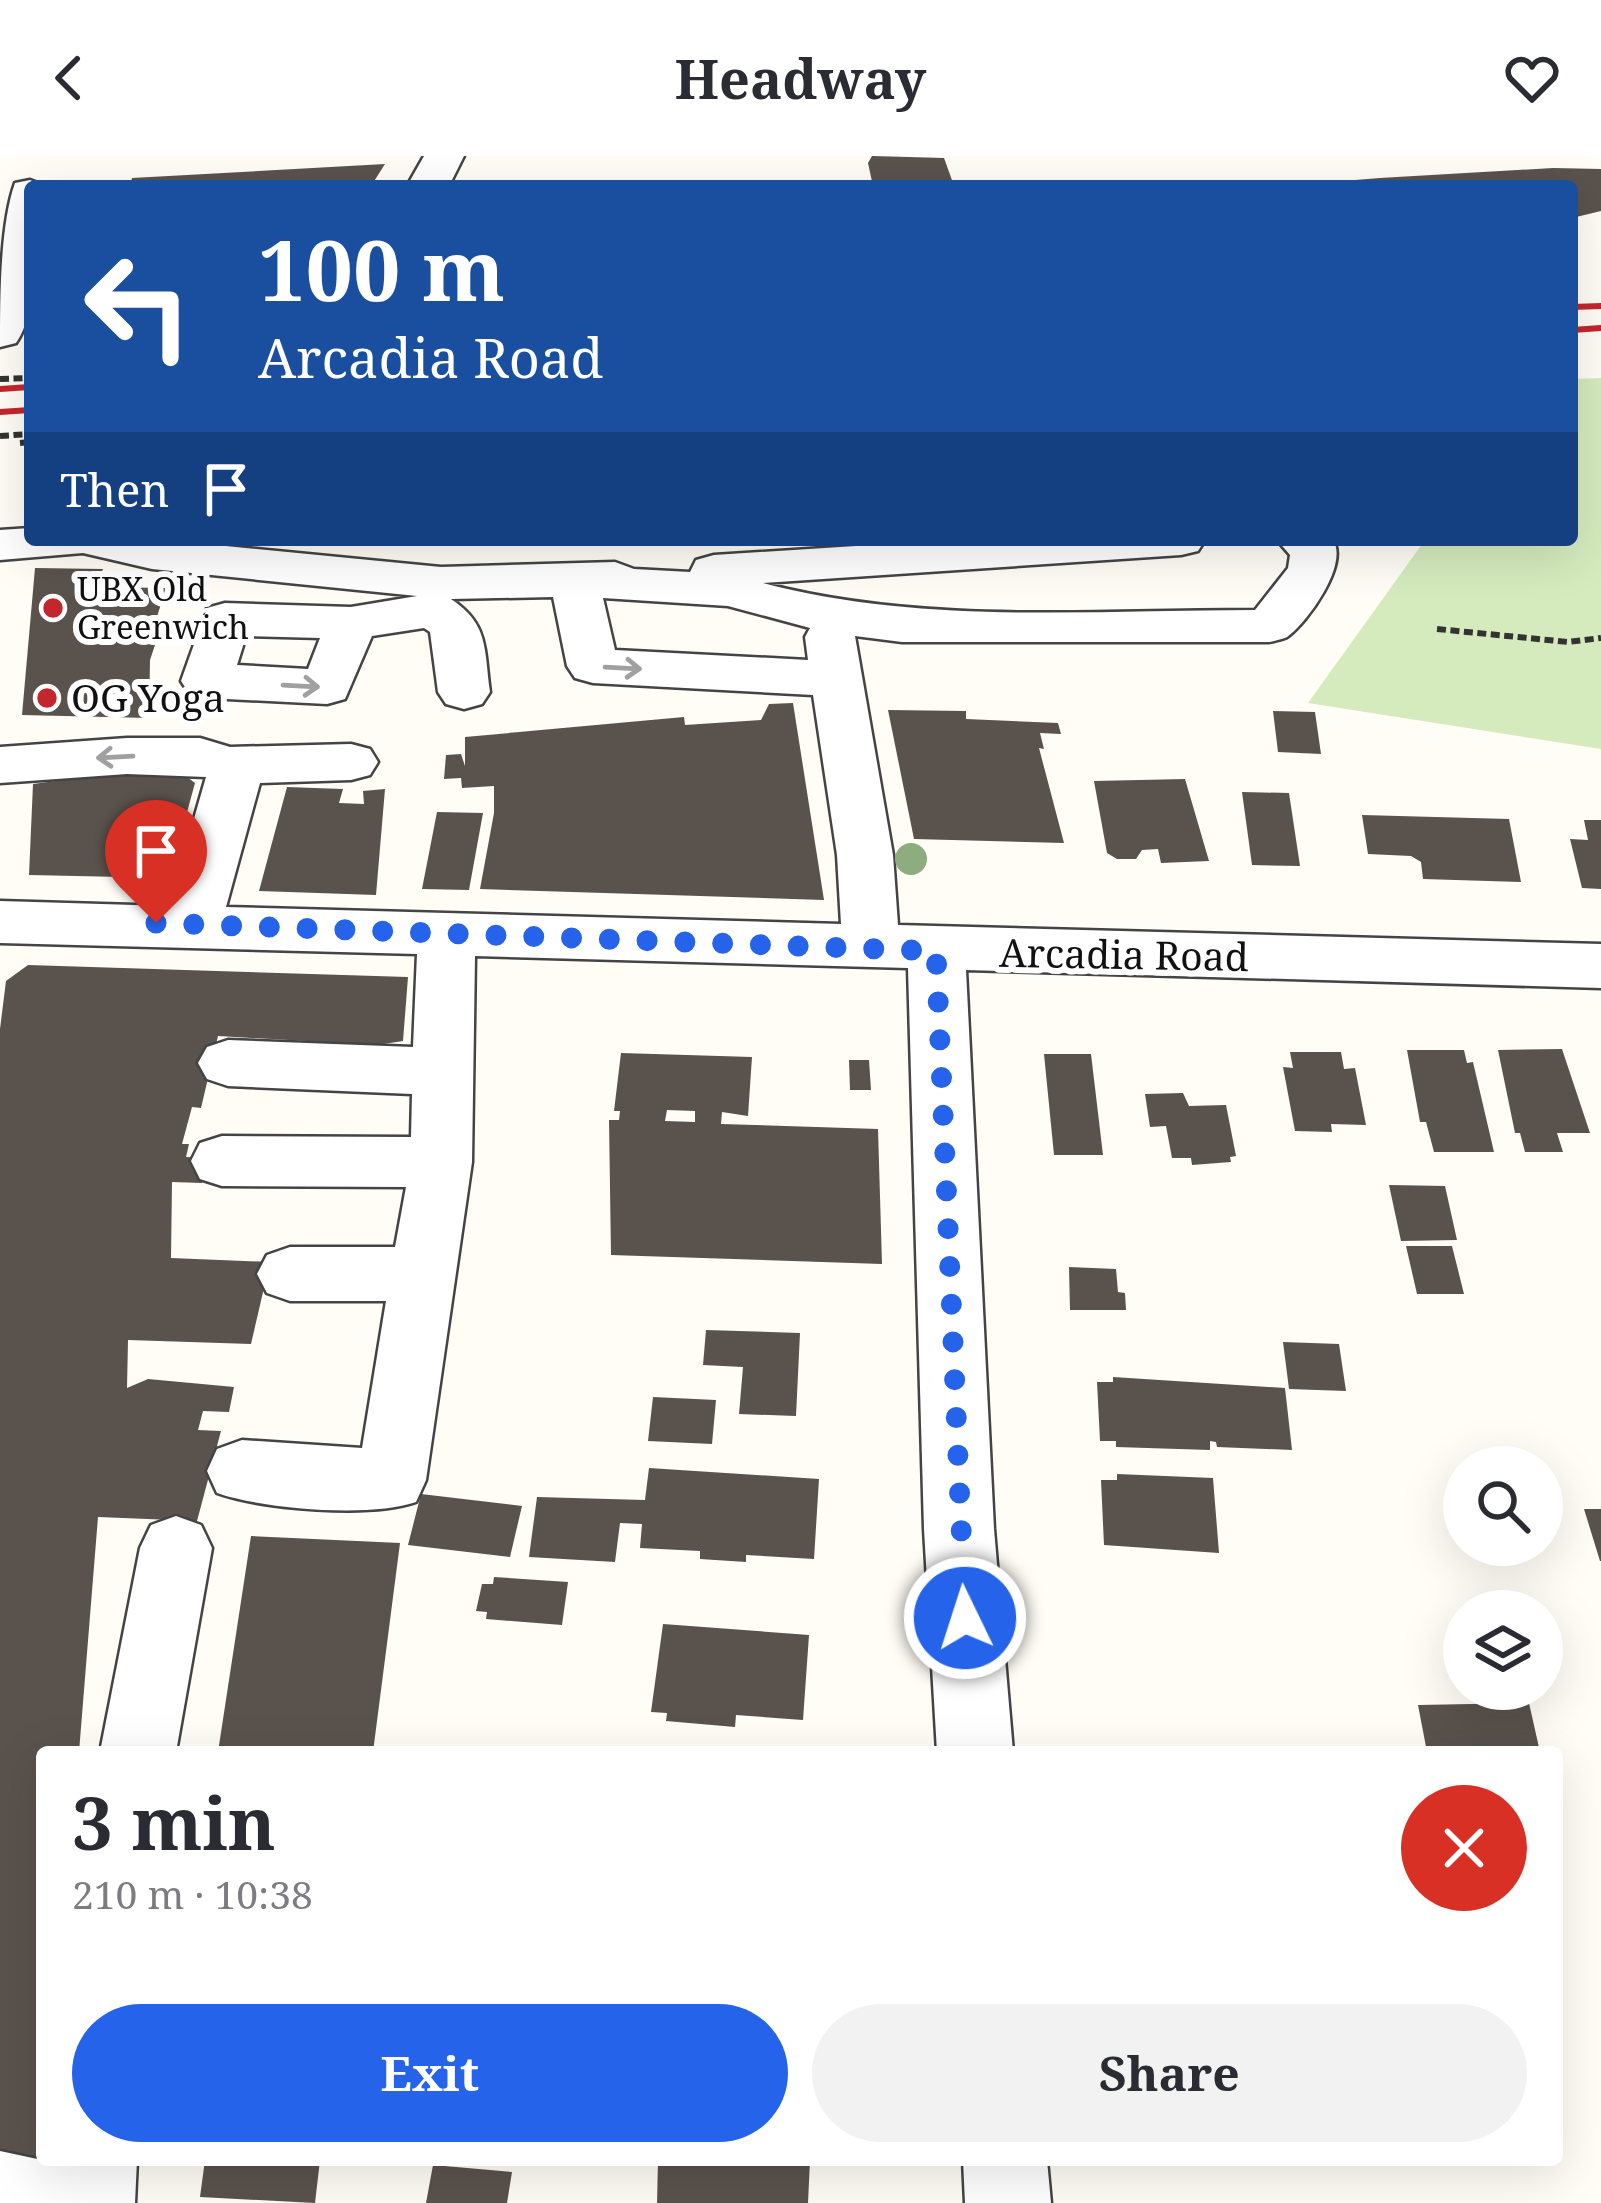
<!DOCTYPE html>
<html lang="en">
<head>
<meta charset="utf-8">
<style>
	:root { --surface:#fff; --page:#f2f2f3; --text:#2b2b33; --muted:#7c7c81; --accent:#2563eb }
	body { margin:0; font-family:"Noto Serif",serif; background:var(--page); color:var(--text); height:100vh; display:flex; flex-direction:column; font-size:45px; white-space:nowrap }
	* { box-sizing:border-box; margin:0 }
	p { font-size:39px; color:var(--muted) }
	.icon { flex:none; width:66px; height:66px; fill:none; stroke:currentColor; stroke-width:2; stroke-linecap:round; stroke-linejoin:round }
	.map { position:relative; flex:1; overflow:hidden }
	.sheet { position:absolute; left:36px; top:1590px; width:1527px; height:420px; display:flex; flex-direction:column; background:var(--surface); border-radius:12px; box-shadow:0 12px 48px #0002 }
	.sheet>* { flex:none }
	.top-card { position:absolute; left:24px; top:24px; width:1554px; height:366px; border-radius:12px; box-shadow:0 12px 48px #0002; background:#1a4fa0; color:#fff; overflow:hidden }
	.controls { position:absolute; left:1443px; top:1290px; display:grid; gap:24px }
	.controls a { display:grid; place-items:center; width:120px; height:120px; border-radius:50%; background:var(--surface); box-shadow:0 12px 48px #0002; font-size:60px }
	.pin { position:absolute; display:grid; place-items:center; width:102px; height:102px; color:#fff; margin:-123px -51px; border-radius:50% 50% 50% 0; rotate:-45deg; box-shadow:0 0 12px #0007 }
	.pin .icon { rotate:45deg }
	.me { position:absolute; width:132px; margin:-66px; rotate:356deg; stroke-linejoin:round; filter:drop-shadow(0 0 9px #0008) }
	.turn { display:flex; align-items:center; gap:42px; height:252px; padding:0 36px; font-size:54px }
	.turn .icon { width:156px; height:156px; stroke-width:2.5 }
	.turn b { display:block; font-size:84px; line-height:102px }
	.then { display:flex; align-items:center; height:114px; padding:0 36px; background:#0003; gap:24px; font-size:45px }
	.round { display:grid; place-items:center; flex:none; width:126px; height:126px; border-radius:63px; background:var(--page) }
	.headline { display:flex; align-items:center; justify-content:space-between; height:204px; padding:0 36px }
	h1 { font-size:72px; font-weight:700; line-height:90px }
	.action { display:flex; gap:24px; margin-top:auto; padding:24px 36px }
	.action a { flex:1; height:138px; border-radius:72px; background:var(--accent); color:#fff; font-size:48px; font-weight:700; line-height:138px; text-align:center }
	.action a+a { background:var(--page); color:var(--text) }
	header { display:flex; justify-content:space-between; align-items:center; height:156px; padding:0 36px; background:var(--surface); font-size:54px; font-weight:700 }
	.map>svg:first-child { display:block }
</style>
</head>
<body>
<header><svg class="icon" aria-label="back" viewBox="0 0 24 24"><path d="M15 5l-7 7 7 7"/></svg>Headway<svg class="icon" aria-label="heart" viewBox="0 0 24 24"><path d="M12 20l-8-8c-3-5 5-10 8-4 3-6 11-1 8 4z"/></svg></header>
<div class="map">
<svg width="1601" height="2047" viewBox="0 0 1601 2047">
	<rect width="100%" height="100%" fill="#fffdf5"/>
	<path fill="#d5ebbd" d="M1601 222V593L1308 547 1425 384H1572V223Z"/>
	<path fill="#5a524d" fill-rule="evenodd" d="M872 0 944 2 953 27 873 30 868 7Z
		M385 8 371 30H130L132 22Z
		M1553 12 1601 13V55L1572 62V30H1330V26L1380 22Z
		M35 412 103 413 97 431 166 432 151 480H158L150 504 149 562 22 559Z
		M793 547 824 744 480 733 494 657V630L462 632 461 622 444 623 446 599 461 598 465 610V581L684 561 685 569 761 564 769 548Z
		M888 554 966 555V563L1058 567 1061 578 1040 577 1044 593 1039 592 1064 687 914 683Z
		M1273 555 1315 556 1321 598 1278 596Z
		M115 617 187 621 195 627 169 722 29 719 33 628Z
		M1185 623 1209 705 1161 707 1158 693 1142 694 1136 703H1117L1107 697 1094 625Z
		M287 631 343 633 339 647 364 648 363 635 385 633 376 739 259 735Z
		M1242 636 1289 637 1300 710 1252 709Z
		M437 656 483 657 469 734 422 733Z
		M1362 659 1509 663 1521 726 1423 723 1421 706 1411 700 1368 698Z
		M1584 664H1601V733L1582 732 1570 683 1588 684Z
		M28 809 408 821 403 885 377 889 218 880 201 952 192 951 182 988H189L186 1001 209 1002 202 1027 172 1026 171 1102 270 1106 251 1188 128 1184 127 1232 148 1223 234 1231 229 1256 203 1255 198 1274 221 1275 197 1365 98 1361 79 1596H42V2004H46L0 2007V873L6 825Z
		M1562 893 1590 977H1557L1563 996H1525L1520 977H1515L1498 894Z
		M1407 894H1464L1467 907 1473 906 1494 996H1434L1426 966H1420Z
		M1290 896H1341L1344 913 1355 912 1366 969 1331 968 1332 976 1295 975 1283 911 1293 912Z
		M621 897 752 901 748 960 722 956 721 968 878 973 882 1108 611 1099 609 964H619L620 955H614ZM667 954 695 955V966L665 965Z
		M1044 898H1091L1103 999H1054Z
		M849 904H869L871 934H850Z
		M1183 937 1189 950 1226 949 1236 1000 1230 1001 1231 1006 1192 1009 1191 1002H1172L1166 970 1150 971 1145 938Z
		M1389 1029 1445 1030 1457 1084 1401 1085Z
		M1406 1090H1452L1464 1138H1417Z
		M1069 1111 1116 1113 1118 1136 1125 1137 1126 1154H1070Z
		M706 1174 800 1177 796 1260 739 1258 743 1211 703 1209Z
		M1283 1186 1339 1188 1346 1235 1289 1233Z
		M1113 1221 1285 1232 1292 1294 1217 1291 1216 1286 1210 1285V1294L1116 1291V1285H1100L1097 1226H1113Z
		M653 1241 716 1244 712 1288 648 1285Z
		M649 1312 819 1323 814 1403 746 1399V1406L700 1403V1395L640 1392 642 1368 620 1367 615 1406 529 1401 537 1341 645 1344Z
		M1117 1318 1213 1322 1219 1397 1104 1389 1101 1324H1117Z
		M421 1338 522 1350 510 1401 408 1389Z
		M1584 1353H1601V1405H1600Z
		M251 1380 400 1387 373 1596H218Z
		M494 1421 568 1426 562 1469 486 1463 487 1456 476 1455 482 1428H493Z
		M663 1468 809 1479 803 1564 736 1559 735 1571 666 1565 667 1557 651 1556Z
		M1529 1547 1540 1596H1427L1418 1549Z
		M205 2004H320L315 2047 200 2041Z
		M658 2004H810L808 2047H657Z
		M433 2009 512 2016 507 2047H426Z"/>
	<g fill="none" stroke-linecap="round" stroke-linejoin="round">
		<defs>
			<path id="minor" d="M424 0H464L449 30H407Z
				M30 24 46 30H30C30 76 43 148 16 187L0 191C0 143 0 69 15 27Z
				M30 372V384H165L441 411 615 406 634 413 690 416 696 404 714 399 950 384H1205L1198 395 1181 399 763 427C922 469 1091 454 1255 454L1288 412 1290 399 1277 384H1333C1349 408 1308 466 1287 481 1286 482 1271 486 1269 486H902L855 480 893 699 898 769 1601 788V832L966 814 994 1373 1013 1596H937L924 1373 908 812 475 800 472 1006 426 1324 416 1346C370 1362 263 1353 217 1337L207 1315 217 1293 242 1284 362 1292 386 1145H290L267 1137 257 1118 267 1099 290 1091H395L406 1031 222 1030 200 1023 191 1005 200 987 222 980 411 981 412 938 228 930 207 923 198 907 207 891 228 884 413 891 417 798 0 787V745L169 750 206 621 127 618 0 627V591L127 582H200L230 591 351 588 370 593 378 606 370 619 351 624 260 627 226 751 841 768 837 699 813 539 593 527 575 522 567 510 553 441 451 443C489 468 484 493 490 536L482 548 464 553 446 548 438 536 430 476 424 472 372 480 345 543 327 548 207 542 189 537 181 525 207 452 225 447 351 451 417 440 152 413 83 397 0 404V374ZM603 442 728 450 810 472 805 481 808 504 615 494ZM246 480 320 482 308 513 237 509Z
				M176 1360 201 1369 212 1392 176 1596H100L140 1392 151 1369Z
				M0 1995 42 2004H137L135 2047H0Z
				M963 2004H1047L1051 2047H965Z"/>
		</defs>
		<use href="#minor" stroke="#444" stroke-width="5"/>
		<path stroke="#333" stroke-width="6" stroke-dasharray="9 4.5" stroke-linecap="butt" d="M0 223 30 222
			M0 280 30 278
			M20 287 30 286
			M1437 473 1568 486 1601 482"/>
		<use href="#minor" fill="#fff" fill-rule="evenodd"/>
		<path stroke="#c4262e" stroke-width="6" d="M1572 151 1601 150
			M1572 174 1601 172
			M0 233 30 231
			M0 256 30 254"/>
	</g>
	<circle fill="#8dad7f" cx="911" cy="703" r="16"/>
	<defs><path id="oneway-shaft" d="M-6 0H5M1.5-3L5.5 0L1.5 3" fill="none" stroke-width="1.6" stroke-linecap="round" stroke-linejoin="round" transform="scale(3)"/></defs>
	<g stroke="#a0a0a0">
		<use href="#oneway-shaft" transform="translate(623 512) rotate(3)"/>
		<use href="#oneway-shaft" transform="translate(301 530) rotate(3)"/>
		<use href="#oneway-shaft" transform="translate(115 601) rotate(177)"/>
	</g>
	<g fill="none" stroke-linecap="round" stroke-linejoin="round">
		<path stroke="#2563eb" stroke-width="21" stroke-dasharray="0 37.8" d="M156 767 936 795 965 1462"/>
	</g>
	<g fill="#c4262e" stroke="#fff" stroke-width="4.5">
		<circle cx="53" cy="452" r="12"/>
		<circle cx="47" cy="542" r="12"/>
	</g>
	<g text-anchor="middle" stroke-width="12" stroke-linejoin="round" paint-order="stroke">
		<g font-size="33" fill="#111" stroke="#fff" text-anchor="start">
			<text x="77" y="445">UBX Old<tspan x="77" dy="38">Greenwich</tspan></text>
		</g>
		<g font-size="39" fill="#111" stroke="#fff" text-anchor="start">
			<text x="71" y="556">OG Yoga</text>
		</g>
		<g font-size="39" fill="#111" stroke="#fff">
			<text transform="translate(1124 799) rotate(1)" y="14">Arcadia Road</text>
		</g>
	</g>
</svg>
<div class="controls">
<a><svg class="icon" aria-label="search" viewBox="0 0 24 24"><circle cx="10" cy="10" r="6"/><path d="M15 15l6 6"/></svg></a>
<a><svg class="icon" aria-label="layers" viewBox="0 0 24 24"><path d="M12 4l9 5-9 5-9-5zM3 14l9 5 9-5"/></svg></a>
</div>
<div class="pin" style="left:156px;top:767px;background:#d93025"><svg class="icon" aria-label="arrive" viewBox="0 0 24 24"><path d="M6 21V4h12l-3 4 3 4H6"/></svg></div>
<svg class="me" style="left:965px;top:1462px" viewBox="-20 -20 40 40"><circle r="17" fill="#2563eb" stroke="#fff" stroke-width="3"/><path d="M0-11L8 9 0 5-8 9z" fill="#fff"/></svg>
<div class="top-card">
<div class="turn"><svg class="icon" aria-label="left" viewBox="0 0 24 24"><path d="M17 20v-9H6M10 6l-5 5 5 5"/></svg><div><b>100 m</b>Arcadia Road</div></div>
<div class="then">Then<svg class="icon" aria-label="arrive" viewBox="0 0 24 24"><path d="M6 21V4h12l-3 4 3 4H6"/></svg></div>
</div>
<section class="sheet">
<div class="headline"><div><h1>3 min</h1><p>210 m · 10:38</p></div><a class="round" style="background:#d93025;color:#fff"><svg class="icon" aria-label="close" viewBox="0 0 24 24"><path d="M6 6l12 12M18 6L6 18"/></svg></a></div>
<div class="action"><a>Exit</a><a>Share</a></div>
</section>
</div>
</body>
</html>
